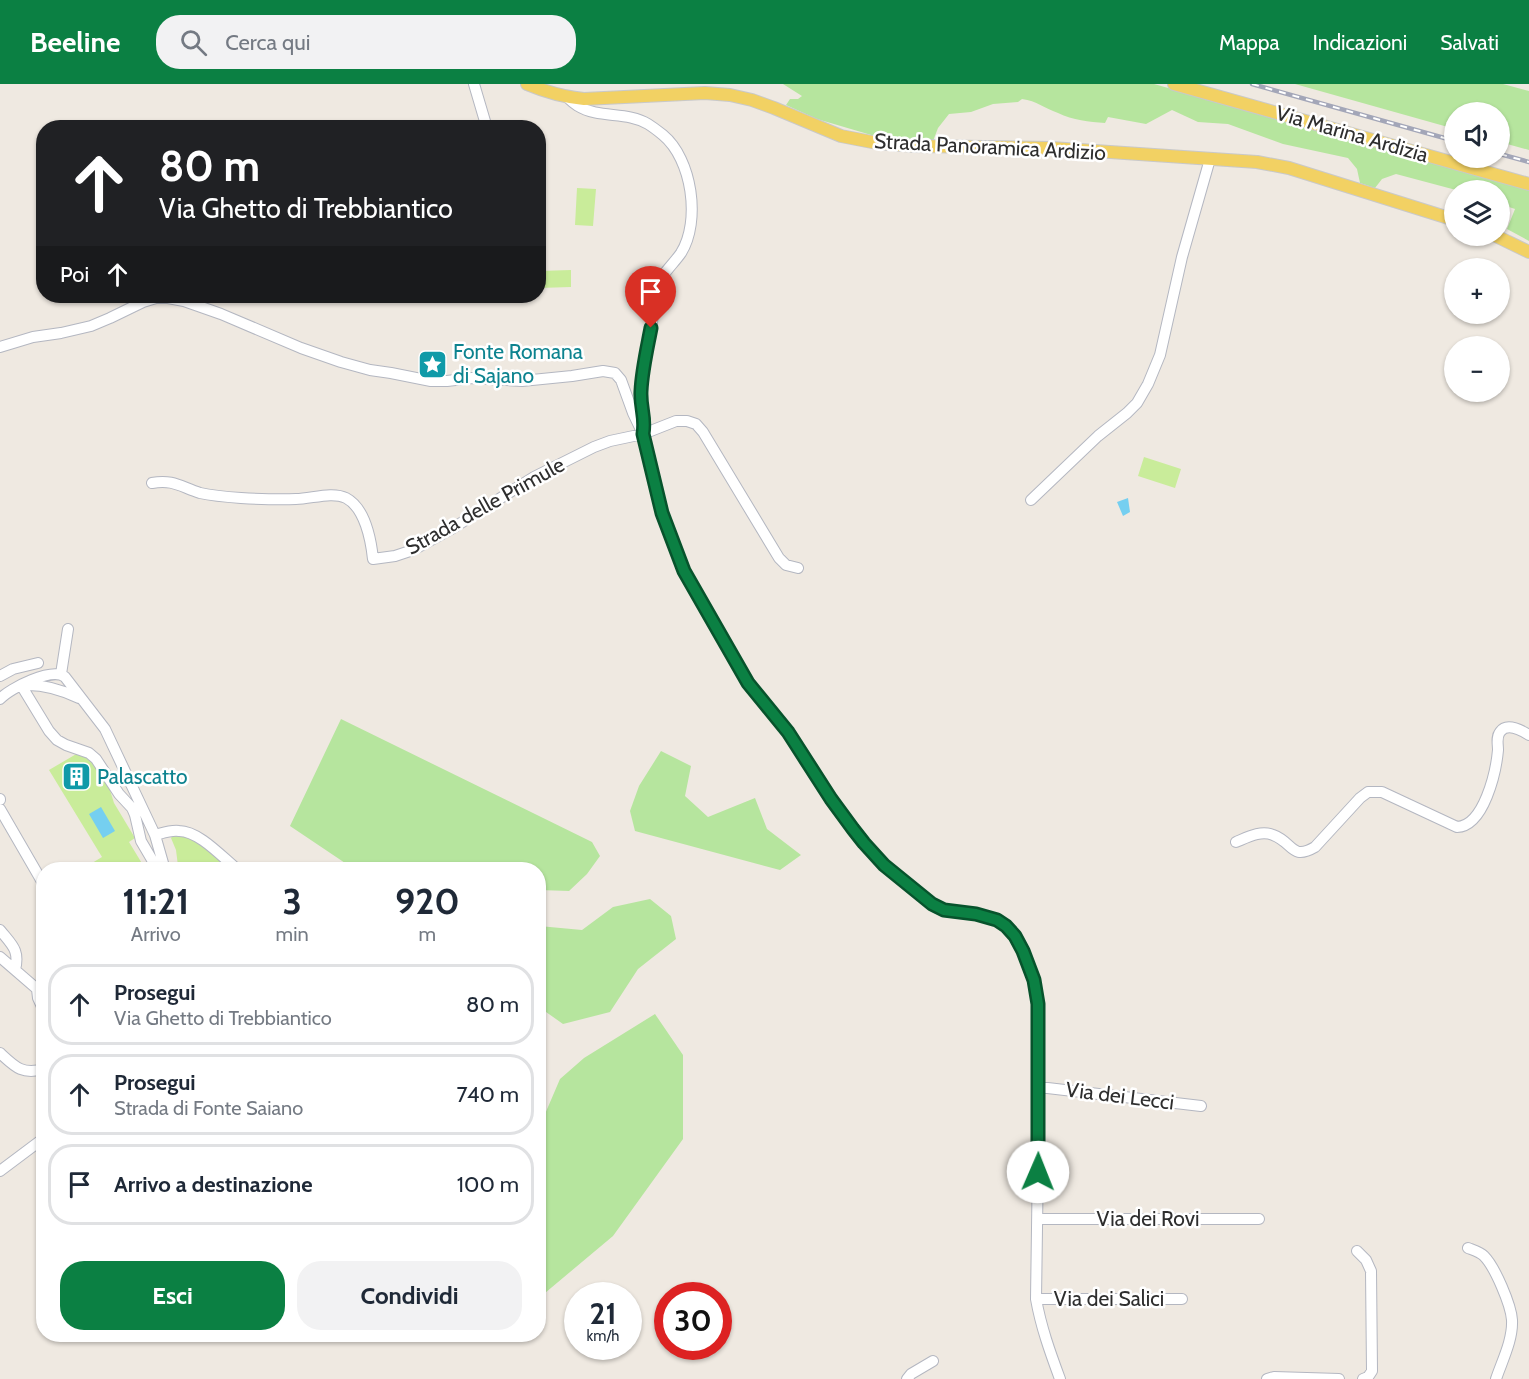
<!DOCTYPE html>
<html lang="it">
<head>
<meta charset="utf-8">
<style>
	:root { --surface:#fff; --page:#f2f2f3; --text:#1f2937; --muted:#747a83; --line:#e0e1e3; --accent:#0b8043 }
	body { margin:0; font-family:Cabin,sans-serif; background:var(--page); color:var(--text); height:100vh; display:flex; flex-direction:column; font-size:22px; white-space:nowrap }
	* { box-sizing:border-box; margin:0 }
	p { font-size:20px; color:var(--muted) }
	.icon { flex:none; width:33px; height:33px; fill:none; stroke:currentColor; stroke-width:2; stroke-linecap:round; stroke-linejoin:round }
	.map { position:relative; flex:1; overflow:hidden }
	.drawer { position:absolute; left:36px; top:778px; width:510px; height:480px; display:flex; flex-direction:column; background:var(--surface); border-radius:24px; box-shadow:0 2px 4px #0004 }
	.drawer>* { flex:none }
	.banner { position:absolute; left:36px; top:36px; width:510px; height:183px; border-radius:24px; box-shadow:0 2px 4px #0004; background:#202124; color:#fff; overflow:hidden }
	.controls { position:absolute; left:1444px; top:18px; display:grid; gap:12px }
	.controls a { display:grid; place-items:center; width:66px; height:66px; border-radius:50%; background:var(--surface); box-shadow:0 2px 4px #0004; font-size:30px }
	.speed { position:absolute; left:564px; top:1198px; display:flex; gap:12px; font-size:30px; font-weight:700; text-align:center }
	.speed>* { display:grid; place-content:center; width:78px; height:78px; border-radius:50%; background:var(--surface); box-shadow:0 2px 4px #0004; line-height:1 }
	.speed small { font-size:15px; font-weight:400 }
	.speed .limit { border:9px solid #d22; background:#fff; color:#111 }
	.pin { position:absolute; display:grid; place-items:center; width:51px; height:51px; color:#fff; margin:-62px -26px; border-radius:50% 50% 50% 0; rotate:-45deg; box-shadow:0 0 6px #0007 }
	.pin .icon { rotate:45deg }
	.me { position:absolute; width:66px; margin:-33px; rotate:1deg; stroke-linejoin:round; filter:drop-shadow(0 0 4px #0008) }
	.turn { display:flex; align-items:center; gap:21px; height:126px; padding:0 24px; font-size:27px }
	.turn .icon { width:78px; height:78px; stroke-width:2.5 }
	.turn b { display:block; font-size:42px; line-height:51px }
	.then { display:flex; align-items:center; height:57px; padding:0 24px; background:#0003; gap:12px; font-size:22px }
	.eta { display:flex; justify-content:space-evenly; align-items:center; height:102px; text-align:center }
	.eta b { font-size:36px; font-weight:700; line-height:42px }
	.primary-button { display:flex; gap:12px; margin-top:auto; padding:12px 24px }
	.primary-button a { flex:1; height:69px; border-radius:24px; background:var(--accent); color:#fff; font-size:24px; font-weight:700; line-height:69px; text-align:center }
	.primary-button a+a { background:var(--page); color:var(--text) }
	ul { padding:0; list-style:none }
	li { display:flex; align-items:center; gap:18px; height:81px; margin:0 12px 9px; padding:0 12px; border:3px solid var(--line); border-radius:24px }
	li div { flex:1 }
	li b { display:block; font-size:22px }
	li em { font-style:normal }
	header { display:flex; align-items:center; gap:36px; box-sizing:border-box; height:84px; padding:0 30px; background:var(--accent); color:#fff }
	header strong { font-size:28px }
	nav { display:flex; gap:33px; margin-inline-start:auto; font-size:21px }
	.search { width:420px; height:54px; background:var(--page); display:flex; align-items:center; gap:15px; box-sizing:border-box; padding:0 21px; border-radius:24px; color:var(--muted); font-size:22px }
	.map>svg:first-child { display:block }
</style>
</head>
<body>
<header>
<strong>Beeline</strong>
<div class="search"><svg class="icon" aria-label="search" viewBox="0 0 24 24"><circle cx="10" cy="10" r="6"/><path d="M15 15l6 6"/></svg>Cerca qui</div>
<nav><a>Mappa</a><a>Indicazioni</a><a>Salvati</a></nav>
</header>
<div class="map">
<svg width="1529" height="1295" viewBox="0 0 1529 1295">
	<rect width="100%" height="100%" fill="#efe9e1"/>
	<path fill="#b6e59e" d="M783 0H1154L1529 106V157L1507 145 1515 125 1500 120V106H1456L1396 90 1382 95 1375 104 1360 99 1357 85 1348 74 1283 60 1228 40 1198 38 1172 26 1146 40 1108 33 1105 39C1089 38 1073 36 1058 29 1044 24 1037 17 1022 15L1018 18 993 20 971 28 949 30 938 44 933 57 878 53 817 35 786 21 790 15H798L802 12Z
		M1295 0H1503L1529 7V66L1500 58V28H1455V45Z
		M341 635 592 758 600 772 587 790 569 807 539 806 538 786H357L354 785 290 742Z
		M661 667 691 682 685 712 708 733 755 714 767 745 801 771 780 786 635 747 630 727 639 702Z
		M650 815 671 832 676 855 638 885 610 928 563 940 539 923V842L582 846 613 823Z
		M655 930 683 971V1055L613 1152 539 1214V1044L560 995 584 974Z"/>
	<path fill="#c9ec9a" d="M577 104 596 105 593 142 575 141Z
		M571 186V203L539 204V187Z
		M1144 373 1181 385 1175 404 1138 392Z
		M78 669 91 676 109 703 114 719 135 754 129 758 146 786H96L92 779 102 773 49 686Z
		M175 749 189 751 234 786H171L178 782 176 766 171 754Z"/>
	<path fill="#75cff0" d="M1128 414 1130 428 1123 432 1117 418Z
		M101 723 115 747 103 754 89 730Z"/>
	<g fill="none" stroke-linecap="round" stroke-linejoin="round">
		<defs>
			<path id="minor" d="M474 0 487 44
				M568 14C571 17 575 20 578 22 599 35 627 27 648 40 653 43 658 47 663 51 692 75 701 137 681 169 672 182 657 194 654 211 653 223 653 235 651 247 648 265 643 283 641 301 639 319 646 332 643 350
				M0 263 33 253 61 249 91 242 110 234 143 218 156 214H168L184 217 221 230 301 264 341 278 370 286 391 289 431 297H447L472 294 522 297 572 292 603 287 615 289 621 296 633 329 643 350 662 429 684 487 748 599 788 648 831 715 864 759 884 781 932 820 944 826 976 830 997 836 1006 842 1015 852 1023 867 1034 896 1038 920 1039 1003 1036 1215C1041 1243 1050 1268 1060 1295
				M152 399C173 395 181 403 200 409 214 412 227 413 241 414 259 415 278 416 296 415 311 415 332 407 346 414 365 424 371 456 373 475L395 472 413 466 453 444 534 393 594 363 610 357 643 350 676 337H687L696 340 703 348 779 474 786 481 798 484
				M1031 416 1098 352 1127 329 1137 319 1148 300 1160 271 1182 173 1210 75
				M61 590 68 545
				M0 592 13 585 38 579
				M21 601 49 647 57 656 66 661 89 669 96 675 119 710 132 724 135 731 141 757 158 786
				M28 601C46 601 62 606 79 614
				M0 615C10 604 52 583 65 593L105 645 155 751 165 786
				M0 715V716
				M0 725 44 801
				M155 751C163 749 170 746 179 747 199 747 222 773 238 786
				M1236 758C1248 753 1261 746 1273 751 1293 758 1291 777 1315 763L1360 714 1368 708H1382L1457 743C1484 742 1496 688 1498 666 1498 660 1496 653 1500 648 1507 638 1521 646 1529 651
				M0 846C12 861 20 866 15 886
				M0 873 44 911
				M37 905 38 914 44 927
				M0 969C15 983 22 991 44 985
				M1039 1003 1201 1022
				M0 1087 44 1054
				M1037 1135H1259
				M1468 1164C1473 1166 1480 1168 1484 1172 1495 1183 1511 1221 1512 1236 1513 1256 1502 1277 1496 1295
				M1357 1167 1366 1176 1371 1187 1372 1287 1368 1293 1363 1295
				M1036 1215H1182
				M907 1295 911 1290 933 1277
				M1267 1295 1274 1293 1339 1295"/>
			<path id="major" d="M527 0C546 8 563 13 584 15L705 9 730 11 752 16 774 24 841 52 877 59 916 62 1051 64 1257 78 1289 84 1455 136
				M1174 0 1529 100
				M1496 152 1529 168"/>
		</defs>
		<use href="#minor" stroke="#b4b7c1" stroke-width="12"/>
		<use href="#major" stroke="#c9c9c9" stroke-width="14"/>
		<use href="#minor" stroke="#fff" stroke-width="10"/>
		<use href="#major" stroke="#f2d163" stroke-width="12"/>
		<defs>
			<path id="rail" d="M1252 0 1455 57
				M1500 70 1529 78"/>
		</defs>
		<use href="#rail" stroke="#a3a6b8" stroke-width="4.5"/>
		<use href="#rail" stroke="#fff" stroke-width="2" stroke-dasharray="7" stroke-linecap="butt"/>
	</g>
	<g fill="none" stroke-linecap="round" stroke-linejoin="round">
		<defs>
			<path id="route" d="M651 244C647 265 642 286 641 307 640 324 646 333 643 350L662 429 684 487 748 599 788 648 831 715 853 745 864 759 884 781 932 820 944 826 976 830 997 836 1006 842 1015 852 1023 867 1034 896 1038 920V1088"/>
		</defs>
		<use href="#route" stroke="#07532c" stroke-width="15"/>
		<use href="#route" stroke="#0b8043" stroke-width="10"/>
	</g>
	<defs>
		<symbol id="sight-square" viewBox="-11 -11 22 22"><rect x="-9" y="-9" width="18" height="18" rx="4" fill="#0f9aa8" stroke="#fff"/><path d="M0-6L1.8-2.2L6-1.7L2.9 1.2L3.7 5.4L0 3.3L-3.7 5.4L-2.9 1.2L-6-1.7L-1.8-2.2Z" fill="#fff"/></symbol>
		<symbol id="building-square" viewBox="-11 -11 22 22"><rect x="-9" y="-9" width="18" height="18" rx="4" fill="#0f9aa8" stroke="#fff"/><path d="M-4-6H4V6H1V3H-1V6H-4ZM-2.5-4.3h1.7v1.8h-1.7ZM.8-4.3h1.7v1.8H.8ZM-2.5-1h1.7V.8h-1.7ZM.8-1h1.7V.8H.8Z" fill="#fff"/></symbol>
	</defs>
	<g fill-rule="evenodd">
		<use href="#sight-square" x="416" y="264" width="33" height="33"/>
		<use href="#building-square" x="60" y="676" width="33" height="33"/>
	</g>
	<g text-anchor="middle" stroke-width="5" stroke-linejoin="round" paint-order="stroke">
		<g font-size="21" fill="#2e2e2e" stroke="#fff">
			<text transform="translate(1352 50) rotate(16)" y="7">Via Marina Ardizia</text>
			<text transform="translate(990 63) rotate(3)" y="7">Strada Panoramica Ardizio</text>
			<text transform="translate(485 422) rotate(-29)" y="7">Strada delle Primule</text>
			<text transform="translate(1120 1012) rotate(7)" y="7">Via dei Lecci</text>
			<text x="1148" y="1142">Via dei Rovi</text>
			<text x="1109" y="1222">Via dei Salici</text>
		</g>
		<g font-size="21" fill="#0d838f" stroke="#fff" text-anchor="start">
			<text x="453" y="275">Fonte Romana<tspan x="453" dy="24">di Sajano</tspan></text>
			<text x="97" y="700">Palascatto</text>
		</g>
	</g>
</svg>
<div class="controls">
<a><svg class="icon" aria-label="sound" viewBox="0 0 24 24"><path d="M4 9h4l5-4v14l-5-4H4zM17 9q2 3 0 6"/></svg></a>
<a><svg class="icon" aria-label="layers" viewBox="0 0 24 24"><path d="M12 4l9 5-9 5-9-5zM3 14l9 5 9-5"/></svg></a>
<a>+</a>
<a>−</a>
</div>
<div class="speed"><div>21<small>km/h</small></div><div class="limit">30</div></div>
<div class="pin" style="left:651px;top:244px;background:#d93025"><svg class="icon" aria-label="arrive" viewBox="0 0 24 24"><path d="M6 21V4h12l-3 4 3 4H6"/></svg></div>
<svg class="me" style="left:1038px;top:1088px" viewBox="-20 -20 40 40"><circle r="19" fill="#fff"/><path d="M0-13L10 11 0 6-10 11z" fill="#0b8043"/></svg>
<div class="banner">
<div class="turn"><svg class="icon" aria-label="ahead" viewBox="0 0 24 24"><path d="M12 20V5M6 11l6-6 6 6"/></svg><div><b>80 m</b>Via Ghetto di Trebbiantico</div></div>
<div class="then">Poi<svg class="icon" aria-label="ahead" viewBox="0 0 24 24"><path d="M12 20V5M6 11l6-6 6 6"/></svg></div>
</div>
<section class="drawer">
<div class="eta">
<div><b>11:21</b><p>Arrivo</p></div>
<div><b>3</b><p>min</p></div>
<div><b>920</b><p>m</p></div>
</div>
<ul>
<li><svg class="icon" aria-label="ahead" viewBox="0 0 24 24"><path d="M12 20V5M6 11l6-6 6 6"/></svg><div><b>Prosegui</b><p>Via Ghetto di Trebbiantico</p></div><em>80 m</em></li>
<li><svg class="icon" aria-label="ahead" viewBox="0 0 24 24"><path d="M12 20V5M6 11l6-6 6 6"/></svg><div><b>Prosegui</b><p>Strada di Fonte Saiano</p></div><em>740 m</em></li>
<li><svg class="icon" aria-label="arrive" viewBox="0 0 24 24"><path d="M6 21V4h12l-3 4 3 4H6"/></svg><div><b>Arrivo a destinazione</b></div><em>100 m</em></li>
</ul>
<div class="primary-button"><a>Esci</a><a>Condividi</a></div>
</section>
</div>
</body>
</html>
